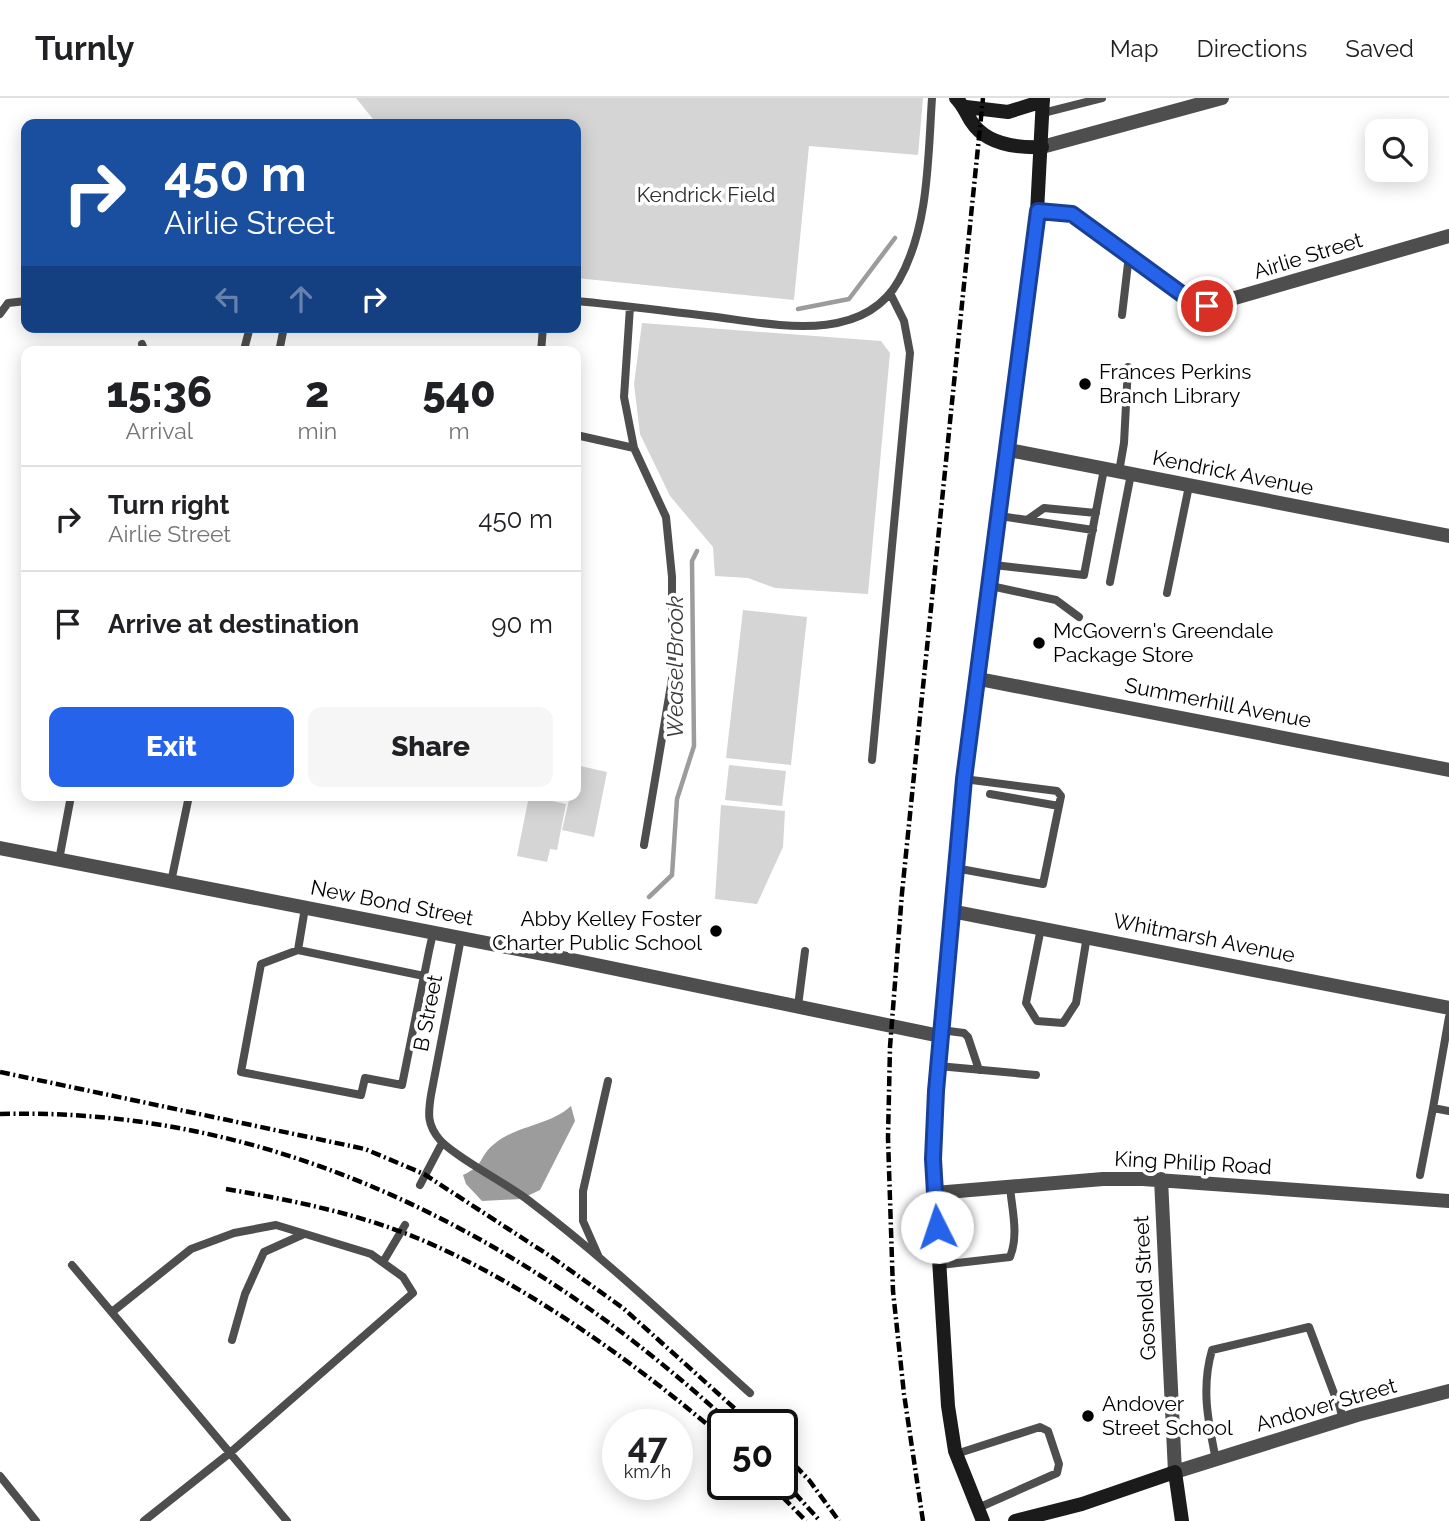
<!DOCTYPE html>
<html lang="en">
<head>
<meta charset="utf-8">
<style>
	:root { --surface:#fff; --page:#f6f6f6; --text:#202124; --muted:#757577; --line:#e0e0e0; --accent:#2563eb }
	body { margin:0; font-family:Raleway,sans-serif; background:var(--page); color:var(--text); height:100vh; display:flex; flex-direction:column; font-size:26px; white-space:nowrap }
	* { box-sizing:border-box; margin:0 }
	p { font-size:23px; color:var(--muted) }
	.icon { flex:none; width:38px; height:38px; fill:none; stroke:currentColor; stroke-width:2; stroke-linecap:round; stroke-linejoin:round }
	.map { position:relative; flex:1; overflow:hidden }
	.side { position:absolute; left:21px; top:248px; width:560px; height:455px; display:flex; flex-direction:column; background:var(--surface); border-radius:14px; box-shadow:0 4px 18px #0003 }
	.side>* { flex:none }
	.top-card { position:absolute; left:21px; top:21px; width:560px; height:214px; border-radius:14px; box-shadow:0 4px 18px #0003; background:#1a4fa0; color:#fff; overflow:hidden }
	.buttons { position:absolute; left:1365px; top:21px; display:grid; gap:14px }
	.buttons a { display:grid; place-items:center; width:63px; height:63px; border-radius:14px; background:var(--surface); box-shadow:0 4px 18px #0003; font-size:35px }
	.speed { position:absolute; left:602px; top:1311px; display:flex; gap:14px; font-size:35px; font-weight:700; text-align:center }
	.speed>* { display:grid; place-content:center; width:91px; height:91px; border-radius:50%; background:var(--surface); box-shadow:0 4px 18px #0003; line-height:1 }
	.speed small { font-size:18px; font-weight:400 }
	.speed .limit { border:4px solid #111; border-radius:10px; background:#fff; color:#111 }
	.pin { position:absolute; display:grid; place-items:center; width:60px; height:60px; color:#fff; margin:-30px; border:4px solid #fff; border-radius:50%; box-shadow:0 2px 7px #0007 }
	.me { position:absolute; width:77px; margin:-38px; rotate:356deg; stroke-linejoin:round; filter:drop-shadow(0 0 5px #0008) }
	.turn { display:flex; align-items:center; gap:24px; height:147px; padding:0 28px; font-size:32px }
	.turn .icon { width:91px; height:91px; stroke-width:2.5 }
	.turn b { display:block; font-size:49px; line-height:60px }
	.lanes { display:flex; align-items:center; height:66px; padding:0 28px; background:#0003; justify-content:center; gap:35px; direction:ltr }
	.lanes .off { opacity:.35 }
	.eta { display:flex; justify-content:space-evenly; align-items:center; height:119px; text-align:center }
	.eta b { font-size:42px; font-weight:800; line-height:49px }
	.button { display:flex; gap:14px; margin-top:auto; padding:14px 28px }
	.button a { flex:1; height:80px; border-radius:14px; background:var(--accent); color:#fff; font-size:28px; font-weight:800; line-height:80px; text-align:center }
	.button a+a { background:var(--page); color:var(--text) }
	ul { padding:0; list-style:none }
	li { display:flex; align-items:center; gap:21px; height:105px; padding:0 28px; border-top:2px solid var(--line) }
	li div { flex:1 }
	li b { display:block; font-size:26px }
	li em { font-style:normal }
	header { display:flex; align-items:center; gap:42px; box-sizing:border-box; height:98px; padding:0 35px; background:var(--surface); border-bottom:2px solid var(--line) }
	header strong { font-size:33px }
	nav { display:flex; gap:38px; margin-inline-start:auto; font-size:24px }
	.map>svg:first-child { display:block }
</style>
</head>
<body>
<header>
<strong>Turnly</strong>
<nav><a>Map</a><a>Directions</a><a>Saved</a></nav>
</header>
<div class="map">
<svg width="1449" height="1423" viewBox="0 0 1449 1423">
	<rect width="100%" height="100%" fill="#fff"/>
	<path fill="#d5d5d5" d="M356 0H923L918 57 809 48 794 202 576 180V26H377Z
		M642 225 881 243 890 255 868 496 775 490 748 480 715 478 713 449 670 398 640 336 634 286Z
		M743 512 807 519 791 667 726 660Z
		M576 667 607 674 594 739 562 732 570 698H576Z
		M729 667 786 673 782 708 725 702Z
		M529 698 566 706 557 752 550 751 547 764 517 758Z
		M721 707 785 713 783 749 757 806 715 801Z"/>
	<path fill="#9c9c9c" d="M571 1008 575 1023 540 1092 521 1101 482 1103 466 1086 463 1077C485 1067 478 1060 493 1047 516 1027 549 1028 571 1008Z"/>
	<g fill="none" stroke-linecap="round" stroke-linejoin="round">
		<path stroke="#9c9c9c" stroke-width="4.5" d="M798 211 849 201 895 140
			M649 799 672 777 677 701 694 648 692 463 697 453"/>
		<path stroke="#4e4e4e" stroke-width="8" d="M1043 15 1102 0
			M576 203C620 207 664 213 708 218 769 225 862 249 899 182 929 129 928 59 932 0
			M630 209 624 299 634 350
			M0 216 8 205 26 203
			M1122 217 1129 157
			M142 246 145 254
			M248 254 245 248 250 229
			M279 254 284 229
			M541 254 543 229
			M576 337 634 350 666 419 672 479V581L644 747
			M1119 374 1124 345 1128 269
			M1000 418 1093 432
			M1027 422 1044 410 1096 415
			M994 467 1084 477 1104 371
			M1110 484 1131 376
			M991 488 1056 502 1079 519
			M1167 495 1189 388
			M872 662 910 255 904 223 890 195
			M990 696 1059 708
			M59 762 71 698
			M955 770 1043 786 1061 698 1057 693 964 681
			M171 784 189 698
			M1041 830 1026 905 1037 923 1063 925 1076 905 1087 838
			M461 840 431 997C428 1016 427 1027 440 1042 455 1059 506 1085 528 1102 606 1161 677 1229 750 1295
			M298 852 305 810
			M424 878 298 852 261 866 241 974 361 997 365 980 402 987 429 853 433 835
			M798 908 805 853
			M941 932 964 935 968 939 979 972
			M938 968 1036 977
			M1433 1010 1449 919
			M1420 1077 1433 1010 1449 1013
			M420 1087 442 1045
			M598 1157 583 1123V1093L608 983
			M383 1164 405 1127
			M72 1167 287 1423
			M940 1167 1010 1159C1019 1137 1012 1112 1010 1089
			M112 1214 191 1151 234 1135 276 1127 371 1156 403 1179 413 1195 231 1354 144 1423
			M232 1242 245 1196 264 1154 304 1136
			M956 1356 1040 1329 1048 1333 1059 1366 1057 1375 978 1410
			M1216 1362C1208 1323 1201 1290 1212 1252L1309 1229 1344 1322
			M0 1378 36 1423"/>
		<path stroke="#4e4e4e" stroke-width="14" d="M1042 49 1222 0
			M1038 113 1072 116 1190 202 1207 208 1449 138
			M1009 352 1449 438
			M979 581 1449 672
			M0 750 553 858 940 938
			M951 813 1449 910
			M1161 1081 1175 1374 1357 1317 1449 1293
			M935 1095 1103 1081H1143L1449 1103"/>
		<path stroke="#1b1b1b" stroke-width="14" d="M956 0C964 8 965 14 971 23 986 47 1017 50 1042 49
			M966 9 1008 14 1043 3
			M983 1423 955 1353 948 1308 935 1095 934 1027 964 681 1036 133 1043 0
			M1015 1423 1082 1406 1175 1374 1182 1423"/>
		<path stroke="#000" stroke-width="4.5" stroke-dasharray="10 3.5 2 3.5" stroke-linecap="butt" d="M0 974 365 1051 424 1076 553 1160 623 1210 752 1326
			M0 1016C279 1008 531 1141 731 1326
			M226 1091C291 1102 356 1115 417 1140 520 1182 639 1267 723 1340
			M782 1354 809 1382 839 1423
			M782 1381 820 1423
			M770 1386 806 1423
			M923 1423 904 1296 893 1193 888 1040 890 949 902 795 983 0"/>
	</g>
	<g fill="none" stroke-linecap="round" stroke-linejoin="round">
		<defs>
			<path id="route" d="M937 1129 933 1061 936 993 964 681 1038 113 1072 116 1190 202 1207 208"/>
		</defs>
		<use href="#route" stroke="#184099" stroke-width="18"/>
		<use href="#route" stroke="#2563eb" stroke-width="12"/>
	</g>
	<g fill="#000" stroke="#fff" stroke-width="2.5">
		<circle cx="1085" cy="286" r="7"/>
		<circle cx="1039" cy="545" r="7"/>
		<circle cx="716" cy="833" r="7"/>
		<circle cx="1088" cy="1318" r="7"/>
	</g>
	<g text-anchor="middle" stroke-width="7" stroke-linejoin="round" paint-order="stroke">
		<g font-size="21" fill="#2c2c2c" stroke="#fff">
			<text x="706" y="104">Kendrick Field</text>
		</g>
		<g font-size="21" fill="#000" stroke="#fff">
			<text transform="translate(1308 158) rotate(-17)" y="7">Airlie Street</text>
			<text transform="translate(1233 375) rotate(11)" y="7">Kendrick Avenue</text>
			<text transform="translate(1218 605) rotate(11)" y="7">Summerhill Avenue</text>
			<text transform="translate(392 805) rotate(11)" y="7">New Bond Street</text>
			<text transform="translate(1204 840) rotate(11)" y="7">Whitmarsh Avenue</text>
			<text transform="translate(428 915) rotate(-79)" y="7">B Street</text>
			<text transform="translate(1193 1065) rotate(3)" y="7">King Philip Road</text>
			<text transform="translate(1145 1190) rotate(-93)" y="7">Gosnold Street</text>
			<text transform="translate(1326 1307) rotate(-16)" y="7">Andover Street</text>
		</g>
		<g font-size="21" fill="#000" stroke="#fff" text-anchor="start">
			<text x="1099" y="281">Frances Perkins<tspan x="1099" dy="24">Branch Library</tspan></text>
			<text x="1053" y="540">McGovern's Greendale<tspan x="1053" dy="24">Package Store</tspan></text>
			<text x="702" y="828" text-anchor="end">Abby Kelley Foster<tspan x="702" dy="24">Charter Public School</tspan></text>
			<text x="1102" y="1313">Andover<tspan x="1102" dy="24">Street School</tspan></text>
		</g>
		<g font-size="23" font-style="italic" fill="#3d3d3d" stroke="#fff">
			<text transform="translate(675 569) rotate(-90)" y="8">Weasel Brook</text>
		</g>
	</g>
</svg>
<div class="buttons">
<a><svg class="icon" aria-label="search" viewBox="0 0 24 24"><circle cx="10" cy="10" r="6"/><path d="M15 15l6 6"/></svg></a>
</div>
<div class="speed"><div>47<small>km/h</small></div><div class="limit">50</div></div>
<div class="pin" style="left:1207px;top:208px;background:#d93025"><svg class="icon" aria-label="arrive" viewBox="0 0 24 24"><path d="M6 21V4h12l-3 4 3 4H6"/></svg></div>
<svg class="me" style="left:937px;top:1129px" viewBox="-20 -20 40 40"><circle r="19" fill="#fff"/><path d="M0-13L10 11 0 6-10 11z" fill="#2563eb"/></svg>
<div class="top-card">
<div class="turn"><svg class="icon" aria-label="right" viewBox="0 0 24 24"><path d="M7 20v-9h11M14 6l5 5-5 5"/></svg><div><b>450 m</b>Airlie Street</div></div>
<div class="lanes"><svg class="icon off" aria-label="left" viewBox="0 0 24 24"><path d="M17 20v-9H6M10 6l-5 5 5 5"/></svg><svg class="icon off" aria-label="ahead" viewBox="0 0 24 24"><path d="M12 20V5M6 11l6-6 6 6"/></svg><svg class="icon" aria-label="right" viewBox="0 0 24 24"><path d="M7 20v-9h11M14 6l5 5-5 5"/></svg></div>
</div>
<section class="side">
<div class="eta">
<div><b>15:36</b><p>Arrival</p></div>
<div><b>2</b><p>min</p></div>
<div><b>540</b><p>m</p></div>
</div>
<ul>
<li><svg class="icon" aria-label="right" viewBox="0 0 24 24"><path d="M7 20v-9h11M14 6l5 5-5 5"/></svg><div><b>Turn right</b><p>Airlie Street</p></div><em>450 m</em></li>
<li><svg class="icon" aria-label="arrive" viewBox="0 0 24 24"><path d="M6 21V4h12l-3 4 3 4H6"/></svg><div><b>Arrive at destination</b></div><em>90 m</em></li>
</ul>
<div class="button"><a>Exit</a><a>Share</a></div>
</section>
</div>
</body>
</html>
